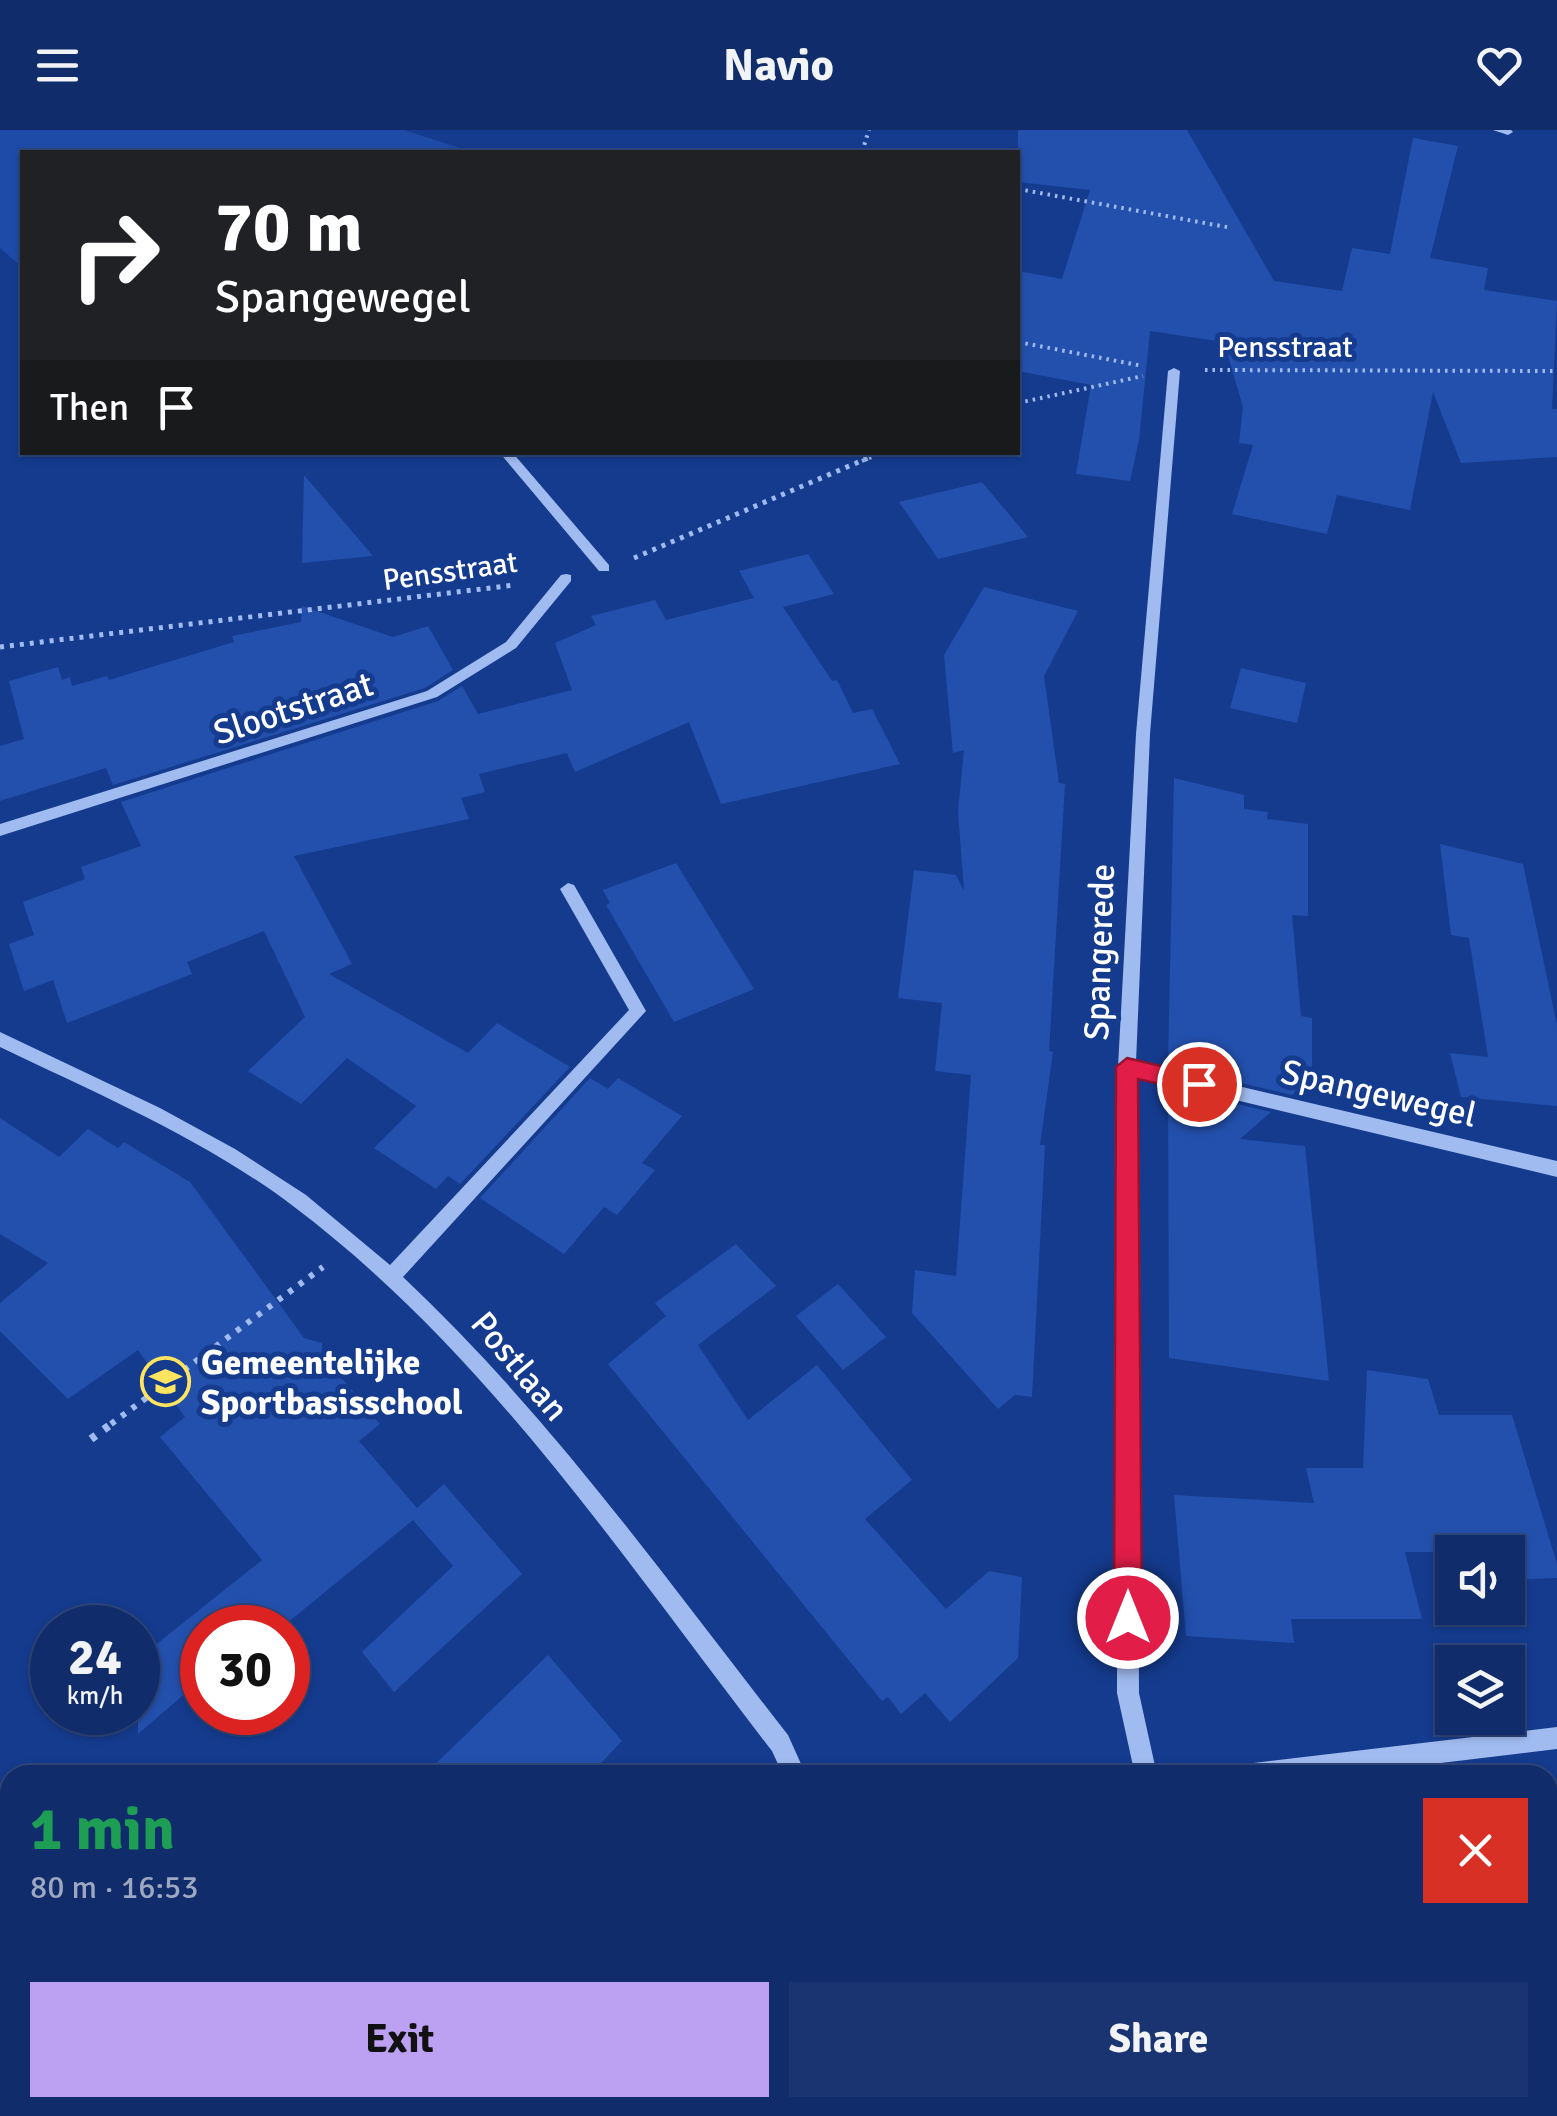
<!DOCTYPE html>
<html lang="en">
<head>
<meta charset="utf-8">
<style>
	:root { --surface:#102c6a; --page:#193470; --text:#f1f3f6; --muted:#9ca7c1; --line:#30487e; --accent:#bca0f2 }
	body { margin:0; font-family:Signika,sans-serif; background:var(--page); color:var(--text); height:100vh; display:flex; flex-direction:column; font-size:38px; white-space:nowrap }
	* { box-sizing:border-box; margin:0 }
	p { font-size:32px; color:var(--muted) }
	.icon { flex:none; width:55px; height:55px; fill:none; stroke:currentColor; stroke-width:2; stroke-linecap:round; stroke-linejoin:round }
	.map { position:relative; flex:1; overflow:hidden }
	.drawer { position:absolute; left:0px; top:1635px; width:1558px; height:352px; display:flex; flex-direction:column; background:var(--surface); border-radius:30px 30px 0 0; box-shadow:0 2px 8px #0004,0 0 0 2px var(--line) }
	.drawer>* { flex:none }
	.guide { position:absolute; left:20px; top:20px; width:1000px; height:305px; border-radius:0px; box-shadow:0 2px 8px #0004,0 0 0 2px var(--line); background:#202124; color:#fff; overflow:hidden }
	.tools { position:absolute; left:1435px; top:1405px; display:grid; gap:20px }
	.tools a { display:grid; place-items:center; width:90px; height:90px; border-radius:0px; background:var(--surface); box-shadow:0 2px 8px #0004,0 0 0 2px var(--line); font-size:50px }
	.speed { position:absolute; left:30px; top:1475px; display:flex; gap:20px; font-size:50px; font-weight:700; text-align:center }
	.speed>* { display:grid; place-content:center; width:130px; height:130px; border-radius:50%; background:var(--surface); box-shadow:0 2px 8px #0004,0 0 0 2px var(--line); line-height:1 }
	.speed small { font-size:25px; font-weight:400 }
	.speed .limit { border:15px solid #d22; background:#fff; color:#111 }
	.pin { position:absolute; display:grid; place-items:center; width:85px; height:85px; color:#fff; margin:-42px; border:5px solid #fff; border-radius:50%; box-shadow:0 2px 10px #0007 }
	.me { position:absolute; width:110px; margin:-55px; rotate:0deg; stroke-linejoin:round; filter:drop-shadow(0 0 8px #0008) }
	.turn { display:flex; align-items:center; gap:35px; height:210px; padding:0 30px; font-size:45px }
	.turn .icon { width:130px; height:130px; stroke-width:2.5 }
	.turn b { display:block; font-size:70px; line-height:85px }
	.then { display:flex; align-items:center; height:95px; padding:0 30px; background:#0003; gap:20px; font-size:38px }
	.round { display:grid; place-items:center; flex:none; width:105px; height:105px; border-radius:0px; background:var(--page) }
	.summary { display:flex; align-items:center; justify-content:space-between; height:170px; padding:0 30px }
	h1 { font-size:60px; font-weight:700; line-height:75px; color:#1e9e55 }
	.cta { display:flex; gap:20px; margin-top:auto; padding:20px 30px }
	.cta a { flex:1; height:115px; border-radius:0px; background:var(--accent); color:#111; font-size:40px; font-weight:700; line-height:115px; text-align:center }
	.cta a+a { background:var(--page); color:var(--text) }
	header { display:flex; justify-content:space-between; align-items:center; height:130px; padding:0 30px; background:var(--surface); font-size:45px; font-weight:700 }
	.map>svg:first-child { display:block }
</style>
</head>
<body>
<header><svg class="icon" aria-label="menu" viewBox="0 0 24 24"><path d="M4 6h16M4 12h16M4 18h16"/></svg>Navio<svg class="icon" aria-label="heart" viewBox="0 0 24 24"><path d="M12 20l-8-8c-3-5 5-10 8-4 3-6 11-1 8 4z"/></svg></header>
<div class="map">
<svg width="1557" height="1986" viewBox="0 0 1557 1986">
	<rect width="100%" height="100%" fill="#153b8e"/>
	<path fill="#1e4ba8" d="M0 0H404L473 22H22V137L0 118Z"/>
	<path fill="#2350ad" d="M1018 0H1187L1274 151 1342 161 1352 118 1390 124 1413 8 1458 16 1430 128 1488 138 1484 160 1557 171 1552 279H1557V327L1461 333 1433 262 1410 380 1337 365 1327 404 1232 384 1253 315 1239 313 1243 277 1224 212 1150 201 1139 310 1130 351 1076 344 1091 255 1018 241V141L1062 149 1090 60 1018 52Z
		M304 345 373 426 302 433Z
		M982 352 1028 407 938 429 899 372Z
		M808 424 834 464 783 477 832 551 837 550 853 583 872 579 900 634 721 674 689 592 575 642 567 623 479 644 485 662 461 668 469 689 294 726 352 834 329 844 468 923 497 893 570 937 460 1054 448 1046 436 1059 374 1018 416 976 347 928 301 974 248 941 305 887 264 801 187 832 192 844 67 893 53 850 24 861 9 814 34 805 23 772 85 749 81 737 141 716 121 672 438 571 462 556 478 584 572 560 555 513 596 495 591 486 655 470 666 490 754 468 739 441Z
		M984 457 1078 481 1044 546 1059 653 1065 654 1049 921 1053 922 1040 1015H1045L1032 1267 1015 1265 998 1279 912 1183 915 1140 956 1146 971 945 935 941 942 873 898 868 914 740 956 745 964 761 958 681 964 620 953 623 944 525Z
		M302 476 393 507 428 496 453 540 425 558 113 655 106 638 0 671V616L24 609 9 551 58 537 62 550 70 547 72 556 107 546 109 550 234 512 232 506 301 492Z
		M1241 538 1306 553 1297 593 1230 578Z
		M1174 648 1244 665V679L1268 682 1267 689 1308 694V786L1292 785 1301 886 1312 888V948L1292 965 1168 936Z
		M1440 714 1523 734 1557 895V976L1461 967 1450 923 1488 927 1469 808 1451 805Z
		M676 733 754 859 674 892 606 775 610 773 603 760Z
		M590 948 608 959 618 948 682 986 642 1033 655 1040 617 1085 604 1077 564 1124 480 1068Z
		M1168 958 1271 982 1240 1009 1305 1016 1329 1251 1169 1228Z
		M0 988 59 1027 88 999 118 1018 124 1012 190 1052 304 1208 322 1213V1224L380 1294 359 1311 417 1378 444 1354 522 1444 394 1562 362 1522 453 1436 413 1390 281 1498H202V1549L138 1604V1529L262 1430 160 1307 185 1287 138 1220 68 1269 0 1201V1173L48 1133 0 1104Z
		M736 1114 776 1156 698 1215 748 1290 817 1235 912 1350 865 1389 946 1479 989 1441 1022 1447 1018 1528 950 1592 925 1563 901 1584 888 1567 882 1571 608 1234 666 1186 655 1173Z
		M838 1154 886 1207 843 1240 796 1186Z
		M1367 1240 1428 1249 1439 1285H1512L1557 1434V1448L1508 1450V1422H1405L1422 1489H1291L1294 1513 1186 1506 1174 1365 1314 1373 1306 1338H1363Z
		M548 1525 622 1611 590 1645H424Z"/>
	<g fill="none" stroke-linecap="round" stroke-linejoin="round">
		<path stroke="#a0bbf0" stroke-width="4" stroke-dasharray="2.5 5" stroke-linecap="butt" d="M862 22 869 0
			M1018 59 1232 98
			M1018 212 1143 236
			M1205 240 1557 241
			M1018 273 1143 246
			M862 331 883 322"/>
		<path stroke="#a0bbf0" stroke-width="5" stroke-dasharray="4 6" stroke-linecap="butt" d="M634 428 868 328
			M0 517 515 455"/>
		<path stroke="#a0bbf0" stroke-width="6" stroke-dasharray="5 8" stroke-linecap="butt" d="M111 1294 323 1137"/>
		<path stroke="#a0bbf0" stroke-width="8" stroke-dasharray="6 10" stroke-linecap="butt" d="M91 1309 114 1292
			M714 1978 720 1986"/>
		<path fill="#a0bbf0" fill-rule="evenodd" d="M1493 0H1511L1513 2 1508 5Z
			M1174 238 1180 241 1150 604 1136 932 1557 1031V1047L1136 946 1139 1563 1157 1645H1135L1117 1563 1118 937 1136 604 1168 241Z
			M499 322H512L609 435V441H599Z
			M566 444 571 445V451L516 518 437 567 0 706V694L427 561 506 512 561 445Z
			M568 753 574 755 646 881 403 1147C549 1284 665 1448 788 1605L806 1645H783L772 1621C625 1431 487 1222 293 1076 204 1009 100 965 0 917V902L160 978 235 1019 306 1065 390 1135 629 880 560 759Z
			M1557 1597V1619L1341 1645H1234L1237 1637 1245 1634Z
			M365 1978H403L399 1986H361Z"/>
	</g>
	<path fill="#e11d48" stroke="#92132f" stroke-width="2.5" d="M1127 928 1199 945 1210 954 1199 963 1138 949 1142 1488 1138 1498 1128 1502 1118 1498 1114 1488 1116 937Z"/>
	<defs>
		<symbol id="school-ring" viewBox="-11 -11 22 22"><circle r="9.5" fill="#153b8e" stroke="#ffe55f" stroke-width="1.5"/><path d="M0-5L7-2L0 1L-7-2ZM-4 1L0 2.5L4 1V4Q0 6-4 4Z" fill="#ffe55f"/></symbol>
	</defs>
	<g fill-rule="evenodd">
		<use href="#school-ring" x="138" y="1224" width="55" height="55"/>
	</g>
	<g text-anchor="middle" stroke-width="10" stroke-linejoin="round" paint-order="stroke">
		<g font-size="30" fill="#fff" stroke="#153b8e">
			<text x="1285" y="227">Pensstraat</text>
			<text transform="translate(450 441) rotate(-8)" y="10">Pensstraat</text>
		</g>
		<g font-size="35" fill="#fff" stroke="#153b8e">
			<text transform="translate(293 578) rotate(-18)" y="12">Slootstraat</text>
			<text transform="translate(1099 822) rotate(-88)" y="12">Spangerede</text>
			<text transform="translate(1379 963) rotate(13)" y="12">Spangewegel</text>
			<text transform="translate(520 1236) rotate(50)" y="12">Postlaan</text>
		</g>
		<g font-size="35" font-weight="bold" fill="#fff" stroke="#153b8e" text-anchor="start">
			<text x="201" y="1244">Gemeentelijke<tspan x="201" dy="40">Sportbasisschool</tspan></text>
		</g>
	</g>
</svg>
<div class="tools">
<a><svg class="icon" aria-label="sound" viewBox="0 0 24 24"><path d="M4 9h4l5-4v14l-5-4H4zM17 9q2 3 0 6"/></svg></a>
<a><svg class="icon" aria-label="layers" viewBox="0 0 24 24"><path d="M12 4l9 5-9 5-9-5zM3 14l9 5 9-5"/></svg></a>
</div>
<div class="speed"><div>24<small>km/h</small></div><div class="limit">30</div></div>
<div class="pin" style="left:1199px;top:954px;background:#d93025"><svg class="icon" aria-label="arrive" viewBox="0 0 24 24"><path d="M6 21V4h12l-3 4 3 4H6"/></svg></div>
<svg class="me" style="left:1128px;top:1488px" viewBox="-20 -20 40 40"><circle r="17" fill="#e11d48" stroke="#fff" stroke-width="3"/><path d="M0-11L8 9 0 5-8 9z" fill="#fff"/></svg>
<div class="guide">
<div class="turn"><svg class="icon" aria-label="right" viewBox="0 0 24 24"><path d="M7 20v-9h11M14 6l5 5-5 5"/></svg><div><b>70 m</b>Spangewegel</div></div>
<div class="then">Then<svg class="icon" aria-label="arrive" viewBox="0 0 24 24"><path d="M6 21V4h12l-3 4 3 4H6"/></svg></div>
</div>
<section class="drawer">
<div class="summary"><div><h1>1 min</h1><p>80 m · 16:53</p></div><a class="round" style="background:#d93025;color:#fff"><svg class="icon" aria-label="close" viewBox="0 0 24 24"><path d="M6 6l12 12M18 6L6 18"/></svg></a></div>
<div class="cta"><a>Exit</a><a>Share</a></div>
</section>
</div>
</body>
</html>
